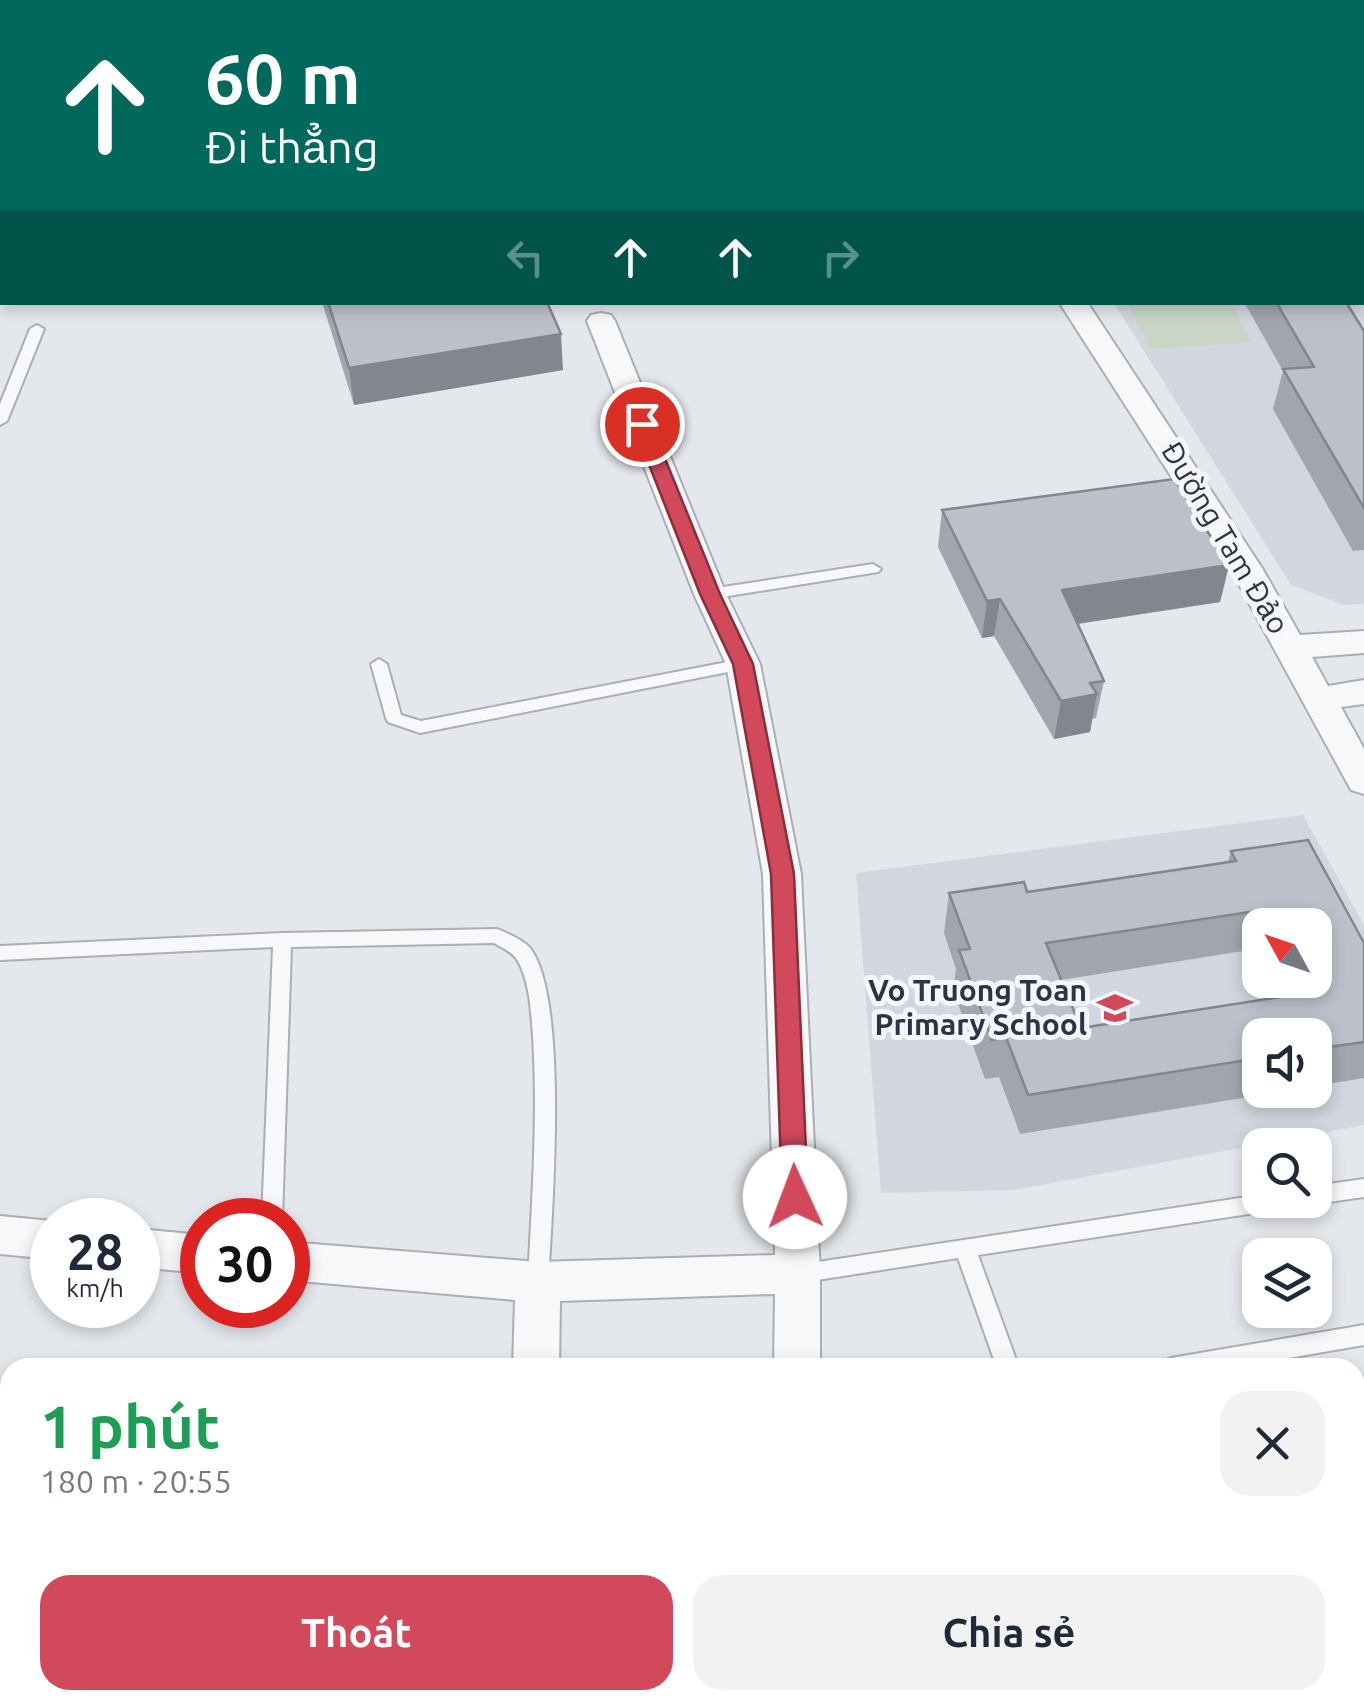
<!DOCTYPE html>
<html lang="vi">
<head>
<meta charset="utf-8">
<style>
	:root { --surface:#fff; --page:#f2f2f3; --text:#1f2937; --muted:#747a83; --accent:#d1495b }
	body { margin:0; font-family:Ubuntu,sans-serif; background:var(--page); color:var(--text); height:100vh; display:flex; flex-direction:column; font-size:38px; white-space:nowrap }
	* { box-sizing:border-box; margin:0 }
	p { font-size:32px; color:var(--muted) }
	.icon { flex:none; width:55px; height:55px; fill:none; stroke:currentColor; stroke-width:2; stroke-linecap:round; stroke-linejoin:round }
	.map { position:relative; flex:1; overflow:hidden }
	.details { position:absolute; left:0px; top:1358px; width:1365px; height:352px; display:flex; flex-direction:column; background:var(--surface); border-radius:30px 30px 0 0; box-shadow:0 5px 15px #0003 }
	.details>* { flex:none }
	.guide { position:absolute; left:0px; top:0px; width:1365px; height:305px; box-shadow:0 5px 15px #0003; background:#00695c; color:#fff; overflow:hidden }
	.needle { width:65px; rotate:310deg }
	.fabs { position:absolute; left:1242px; top:908px; display:grid; gap:20px }
	.fabs a { display:grid; place-items:center; width:90px; height:90px; border-radius:20px; background:var(--surface); box-shadow:0 5px 15px #0003; font-size:50px }
	.speed { position:absolute; left:30px; top:1198px; display:flex; gap:20px; font-size:50px; font-weight:700; text-align:center }
	.speed>* { display:grid; place-content:center; width:130px; height:130px; border-radius:50%; background:var(--surface); box-shadow:0 5px 15px #0003; line-height:1 }
	.speed small { font-size:25px; font-weight:400 }
	.speed .limit { border:15px solid #d22; background:#fff; color:#111 }
	.pin { position:absolute; display:grid; place-items:center; width:85px; height:85px; color:#fff; margin:-42px; border:5px solid #fff; border-radius:50%; box-shadow:0 2px 10px #0007 }
	.me { position:absolute; width:110px; margin:-55px; rotate:358deg; stroke-linejoin:round; filter:drop-shadow(0 0 8px #0008) }
	.turn { display:flex; align-items:center; gap:35px; height:210px; padding:0 40px; font-size:45px }
	.turn .icon { width:130px; height:130px; stroke-width:2.5 }
	.turn b { display:block; font-size:70px; line-height:85px }
	.lanes { display:flex; align-items:center; height:95px; padding:0 40px; background:#0003; justify-content:center; gap:50px; direction:ltr }
	.lanes .off { opacity:.35 }
	.round { display:grid; place-items:center; flex:none; width:105px; height:105px; border-radius:30px; background:var(--page) }
	.summary { display:flex; align-items:center; justify-content:space-between; height:170px; padding:0 40px }
	h1 { font-size:60px; font-weight:600; line-height:75px; color:#1e9e55 }
	.primary-button { display:flex; gap:20px; margin-top:auto; padding:20px 40px }
	.primary-button a { flex:1; height:115px; border-radius:30px; background:var(--accent); color:#fff; font-size:40px; font-weight:600; line-height:115px; text-align:center }
	.primary-button a+a { background:var(--page); color:var(--text) }
	.map>svg:first-child { display:block }
</style>
</head>
<body>
<div class="map">
<svg width="1364" height="1708" viewBox="0 0 1364 1708">
	<rect width="100%" height="100%" fill="#e4e7ec"/>
	<path fill="#d2d6de" fill-rule="evenodd" d="M1364 219V604L1344 605 1291 585 1114 303 1362 302Z
		M1303 815 1364 925V1125L1014 1190 881 1193 856 873ZM1260 925H1315V980H1260ZM1260 1035H1315V1090H1260Z"/>
	<path fill="#c9d6c5" d="M1128 303H1231L1252 342 1150 349Z"/>
	<g fill="none" stroke-linecap="round" stroke-linejoin="round">
		<defs>
			<path id="lane" d="M122 0H132V2H122Z
				M762 0H772V2H762Z
				M2 222V230L0 231V223Z
				M37 325 44 329 7 421 0 425V404L30 329Z
				M873 564 881 569 878 572 710 599 702 594 710 589Z
				M379 659 387 664 401 715 421 721 743 659 751 664 743 669 420 733 388 722 386 718 371 664Z
				M497 929C507 933 523 940 530 948 569 998 552 1214 548 1282L545 1288 538 1291 531 1288 528 1282C532 1200 538 1118 533 1036 531 1012 530 983 518 961 513 952 502 948 494 943L291 947 282 1220H262L273 947 0 960V946L282 933Z
				M1364 1179V1197L1315 1204 1307 1200H1315V1186Z
				M1260 1195V1200H1292L1289 1206 1282 1209 978 1255 1019 1368H997L958 1258 798 1283 791 1280 788 1274 791 1268 798 1265Z
				M1364 1325V1345L1231 1368H1160L1163 1361 1171 1358Z
				M1117 1700H1141L1144 1708H1120Z"/>
			<path id="street" d="M521 0H543L544 2H522Z
				M1362 80H1364V94H1362Z
				M1059 302H1087L1262 568 1300 635 1364 631V653L1312 657 1328 686 1364 680V704L1341 707 1364 749V794L1351 790 1230 568Z
				M601 313 611 315 615 321 726 594 760 664 801 874 820 1274V1368H774L775 1294 560 1301 559 1368H513L515 1300 288 1280V1242L538 1262 775 1255 763 874 726 664 694 594 587 321 591 315Z
				M0 1216 52 1221V1259L0 1254Z
				M138 1229 202 1235V1273L138 1267Z
				M770 1700H822V1708H770Z"/>
			<path id="secondary" d="M0 0H51L2 2 0 12Z
				M340 0H424L339 2Z"/>
		</defs>
		<use href="#lane" stroke="#a9aeb7" stroke-width="4"/>
		<use href="#street" stroke="#a9aeb7" stroke-width="4"/>
		<use href="#secondary" stroke="#a9aeb7" stroke-width="6"/>
		<use href="#lane" fill="#f7f8fa" fill-rule="evenodd"/>
		<use href="#street" fill="#f7f8fa" fill-rule="evenodd"/>
		<use href="#secondary" fill="#fff" fill-rule="evenodd"/>
	</g>
	<path fill="#a1a5ae" fill-rule="evenodd" d="M0 22H2V180L0 181Z
		M322 302H547L563 370 354 405Z
		M1244 302H1346L1364 331V550L1353 551 1273 409 1283 371Z
		M942 510 1229 565 1220 602 1078 624 1104 681 1096 718 1092 719 1090 732 1054 739 994 636 982 638 938 547Z
		M1231 851 1364 943V1078L1315 1086V1035H1260V1090H1292L1020 1134 999 1077 985 1079 953 990 956 969 944 933 949 893 1027 892 1228 862ZM1260 925H1315V980H1264L1273 998 1081 1028 1061 980 1249 950 1260 972Z
		M1249 1700H1355L1364 1708H1252Z"/>
	<path fill="#83868d" d="M561 334 563 370 354 405 349 368Z
		M1229 565 1220 602 1055 627 1062 590Z
		M1000 599 994 636 982 638 987 601Z
		M1097 694 1090 732 1054 739 1061 701Z"/>
	<path fill="#bbc0ca" stroke="#83868d" stroke-width="2.5" fill-rule="evenodd" d="M0 22H2V142L0 143Z
		M328 302H547L561 334 349 368Z
		M1276 302H1346L1364 331V508L1283 369 1314 367Z
		M1174 479 1229 565 1062 590 1104 681 1090 683 1097 694 1061 701 1000 599 987 601 942 510Z
		M1308 840 1364 943V1042L1315 1049V1035H1260V1058L1028 1095 1006 1037 992 1040 959 950 970 949 949 893 1024 882 1027 892 1236 861 1231 851ZM1262 910 1270 925H1315V980H1298L1305 993 1081 1028 1046 943Z
		M0 1389 10 1394V1700H485L501 1708H0Z
		M1364 1487V1708H1282L1279 1700H1355V1489Z"/>
	<path fill="#d1495b" stroke="#882f3b" stroke-width="2.5" d="M642 418 651 424 720 594 753 664 794 874 808 1197 804 1205 795 1208 785 1205 782 1197 771 874 733 664 700 594 633 424Z"/>
	<defs>
		<symbol id="school-bare" viewBox="-9 -9 18 18"><path d="M0-5L7-2L0 1L-7-2ZM-4 1L0 2.5L4 1V4Q0 6-4 4Z" fill="#d1495b" stroke="#f4f6f9" stroke-width="2.5" paint-order="stroke"/></symbol>
	</defs>
	<g fill-rule="evenodd">
		<use href="#school-bare" x="1090" y="983" width="50" height="50"/>
	</g>
	<g text-anchor="middle" stroke-width="10" stroke-linejoin="round" paint-order="stroke">
		<g font-size="30" fill="#2b3445" stroke="#f4f6f9">
			<text transform="translate(1225 538) rotate(59)" y="10">Đường Tam Đảo</text>
		</g>
		<g font-size="30" font-weight="bold" fill="#2b3445" stroke="#f4f6f9" text-anchor="end">
			<text x="1087" y="1001">Vo Truong Toan<tspan x="1087" dy="34">Primary School</tspan></text>
		</g>
	</g>
</svg>
<div class="fabs">
<a><svg class="needle" viewBox="-14 -14 28 28"><path d="M0-13l5 13h-10z" fill="#e53935"/><path d="M0 13l5-13h-10z" fill="#747a83"/></svg></a>
<a><svg class="icon" aria-label="sound" viewBox="0 0 24 24"><path d="M4 9h4l5-4v14l-5-4H4zM17 9q2 3 0 6"/></svg></a>
<a><svg class="icon" aria-label="search" viewBox="0 0 24 24"><circle cx="10" cy="10" r="6"/><path d="M15 15l6 6"/></svg></a>
<a><svg class="icon" aria-label="layers" viewBox="0 0 24 24"><path d="M12 4l9 5-9 5-9-5zM3 14l9 5 9-5"/></svg></a>
</div>
<div class="speed"><div>28<small>km/h</small></div><div class="limit">30</div></div>
<div class="pin" style="left:642px;top:424px;background:#d93025"><svg class="icon" aria-label="arrive" viewBox="0 0 24 24"><path d="M6 21V4h12l-3 4 3 4H6"/></svg></div>
<svg class="me" style="left:795px;top:1197px" viewBox="-20 -20 40 40"><circle r="19" fill="#fff"/><path d="M0-13L10 11 0 6-10 11z" fill="#d1495b"/></svg>
<div class="guide">
<div class="turn"><svg class="icon" aria-label="ahead" viewBox="0 0 24 24"><path d="M12 20V5M6 11l6-6 6 6"/></svg><div><b>60 m</b>Đi thẳng</div></div>
<div class="lanes"><svg class="icon off" aria-label="left" viewBox="0 0 24 24"><path d="M17 20v-9H6M10 6l-5 5 5 5"/></svg><svg class="icon" aria-label="ahead" viewBox="0 0 24 24"><path d="M12 20V5M6 11l6-6 6 6"/></svg><svg class="icon" aria-label="ahead" viewBox="0 0 24 24"><path d="M12 20V5M6 11l6-6 6 6"/></svg><svg class="icon off" aria-label="right" viewBox="0 0 24 24"><path d="M7 20v-9h11M14 6l5 5-5 5"/></svg></div>
</div>
<section class="details">
<div class="summary"><div><h1>1 phút</h1><p>180 m · 20:55</p></div><a class="round"><svg class="icon" aria-label="close" viewBox="0 0 24 24"><path d="M6 6l12 12M18 6L6 18"/></svg></a></div>
<div class="primary-button"><a>Thoát</a><a>Chia sẻ</a></div>
</section>
</div>
</body>
</html>
